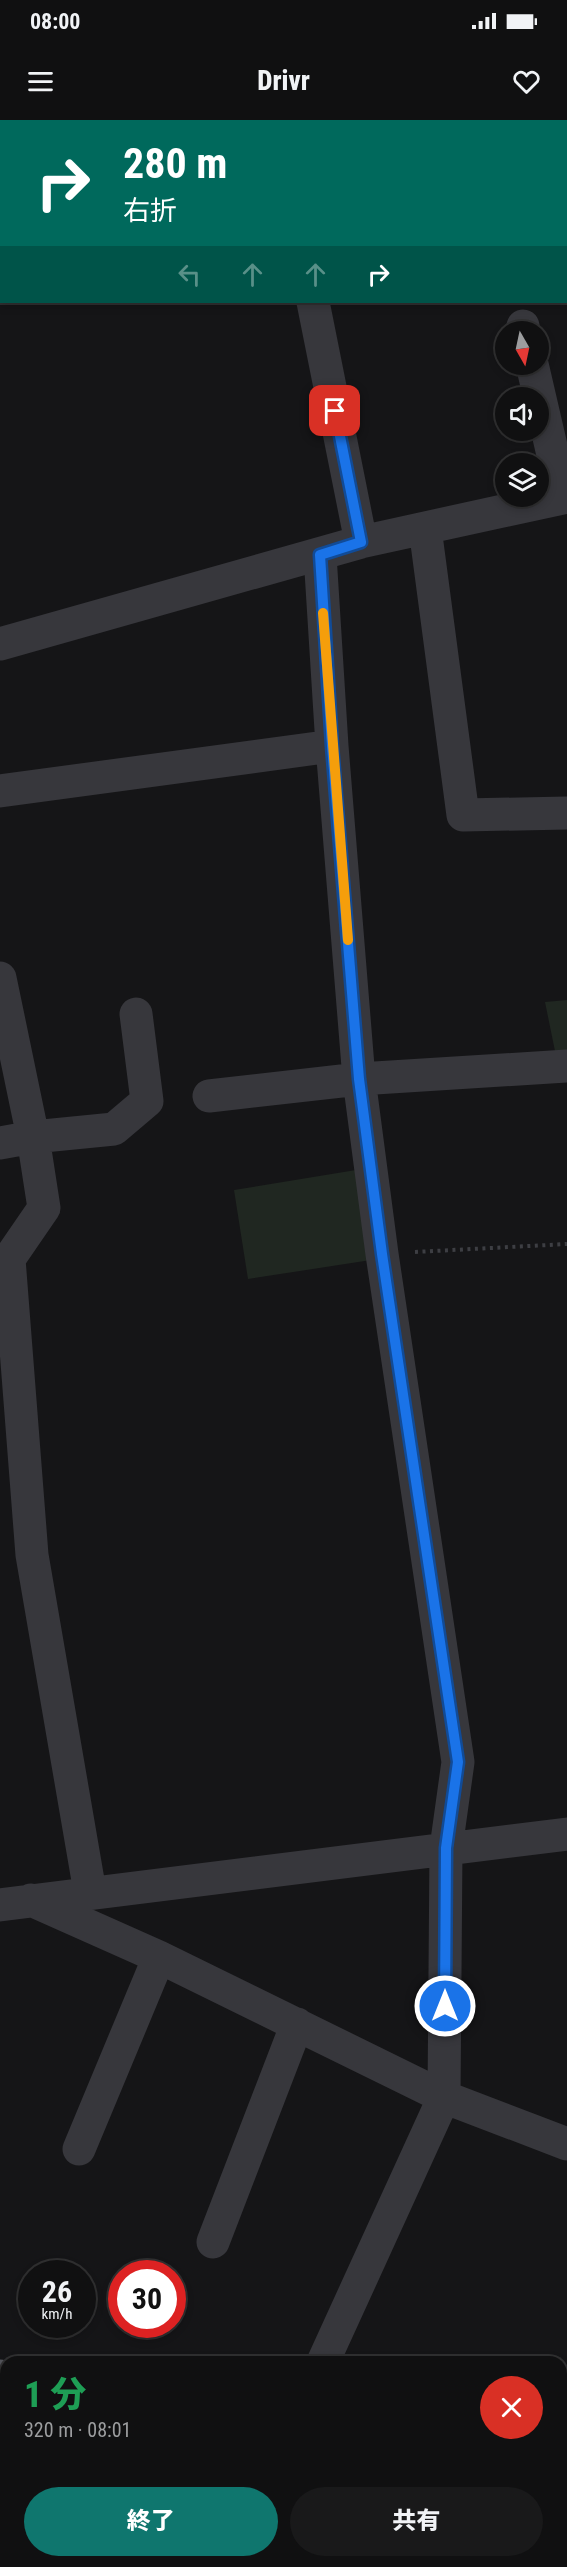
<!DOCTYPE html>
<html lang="ja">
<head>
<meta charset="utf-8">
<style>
	:root { --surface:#101011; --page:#19191a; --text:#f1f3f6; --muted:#9c9d9f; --line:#303031; --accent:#0f766e }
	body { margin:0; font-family:"Roboto Condensed","Noto Sans JP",sans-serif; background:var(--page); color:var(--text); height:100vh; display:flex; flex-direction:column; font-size:22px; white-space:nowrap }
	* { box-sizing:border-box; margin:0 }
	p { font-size:20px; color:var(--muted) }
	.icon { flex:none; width:33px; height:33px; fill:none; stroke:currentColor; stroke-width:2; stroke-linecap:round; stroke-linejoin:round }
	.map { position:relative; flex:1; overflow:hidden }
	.side { position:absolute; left:0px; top:2236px; width:567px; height:212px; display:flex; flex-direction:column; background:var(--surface); border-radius:18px 18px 0 0; box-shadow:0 3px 9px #0003,0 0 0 2px var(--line) }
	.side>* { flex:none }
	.banner { position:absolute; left:0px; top:0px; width:567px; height:183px; box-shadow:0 3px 9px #0003,0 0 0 2px var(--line); background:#00695c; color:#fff; overflow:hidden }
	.needle { width:39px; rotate:171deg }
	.buttons { position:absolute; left:495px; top:201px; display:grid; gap:12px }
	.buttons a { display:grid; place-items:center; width:54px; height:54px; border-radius:50%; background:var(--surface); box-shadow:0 3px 9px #0003,0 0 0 2px var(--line); font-size:30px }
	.speed { position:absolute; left:18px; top:2140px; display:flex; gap:12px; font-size:30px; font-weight:700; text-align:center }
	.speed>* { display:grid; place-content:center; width:78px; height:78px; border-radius:50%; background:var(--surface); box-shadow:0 3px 9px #0003,0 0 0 2px var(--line); line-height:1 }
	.speed small { font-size:15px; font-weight:400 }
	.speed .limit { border:9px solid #d22; background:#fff; color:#111 }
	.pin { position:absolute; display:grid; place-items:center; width:51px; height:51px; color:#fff; margin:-26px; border-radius:12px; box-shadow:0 3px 9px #0006 }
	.me { position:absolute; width:66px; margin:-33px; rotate:0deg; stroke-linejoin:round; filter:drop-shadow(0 0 4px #0008) }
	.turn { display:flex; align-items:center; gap:21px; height:126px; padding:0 24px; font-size:27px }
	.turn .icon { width:78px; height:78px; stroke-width:2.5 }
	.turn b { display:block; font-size:42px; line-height:51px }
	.lanes { display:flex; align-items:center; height:57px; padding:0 24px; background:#0003; justify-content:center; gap:30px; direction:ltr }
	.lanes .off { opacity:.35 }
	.round { display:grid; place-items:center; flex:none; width:63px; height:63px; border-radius:32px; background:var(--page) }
	.overview { display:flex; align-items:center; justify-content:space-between; height:102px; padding:0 24px }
	h1 { font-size:36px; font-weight:800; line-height:45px; color:#1e9e55 }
	.primary-button { display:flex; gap:12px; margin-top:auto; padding:12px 24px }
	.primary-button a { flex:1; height:69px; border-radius:36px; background:var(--accent); color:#fff; font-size:24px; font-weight:800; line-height:69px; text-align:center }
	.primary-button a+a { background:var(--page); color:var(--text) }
	.status { display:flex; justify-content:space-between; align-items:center; height:42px; padding:0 30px; background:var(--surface); direction:ltr }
	.status svg { height:16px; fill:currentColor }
	header { display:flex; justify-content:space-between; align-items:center; height:78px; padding:0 24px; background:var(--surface); font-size:27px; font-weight:800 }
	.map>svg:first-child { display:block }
</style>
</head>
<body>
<div class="status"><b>08:00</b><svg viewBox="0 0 49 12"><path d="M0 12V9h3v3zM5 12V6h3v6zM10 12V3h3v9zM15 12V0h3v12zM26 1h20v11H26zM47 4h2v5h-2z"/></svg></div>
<header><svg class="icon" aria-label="menu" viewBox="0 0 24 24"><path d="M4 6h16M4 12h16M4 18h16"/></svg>Drivr<svg class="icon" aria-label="heart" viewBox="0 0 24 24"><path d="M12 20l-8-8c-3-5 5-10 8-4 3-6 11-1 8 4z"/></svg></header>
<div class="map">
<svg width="567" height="2447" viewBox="0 0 567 2447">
	<rect width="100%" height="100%" fill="#151517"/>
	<path fill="#202721" d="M567 880V935L556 936 545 882Z
		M356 1050 371 1140 248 1159 234 1070Z"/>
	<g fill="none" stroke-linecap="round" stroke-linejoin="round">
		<path stroke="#3d3e43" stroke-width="4" stroke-dasharray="3 4.5" stroke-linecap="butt" d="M415 1132 567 1124"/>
		<path stroke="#37373c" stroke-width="33" d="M126 0 127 2
			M277 0V2
			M20 2 27 0
			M304 2 312 0
			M313 182 361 422
			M523 206 524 212
			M532 244 563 378
			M425 408 463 695 567 693
			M320 435 332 626 359 959 382 1134 458 1642 446 1728 444 1977 323 2242
			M0 524 361 422 567 377
			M0 671 332 626
			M0 858 33 1017 44 1088 9 1139 32 1435 90 1772
			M209 976 359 959 567 946
			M0 1023 33 1017 114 1009 147 981 136 894
			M31 1780 159 1837 444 1977 567 2024
			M0 1785 567 1714
			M79 2029 159 1837
			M213 2122 297 1904
			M561 2296 567 2276
			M561 2429 567 2431
			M287 2442 289 2447
			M229 2447 231 2442"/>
		<path stroke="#53545b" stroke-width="33" d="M0 2256 6 2269
			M86 2442 88 2447"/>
	</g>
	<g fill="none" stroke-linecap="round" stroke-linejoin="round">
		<defs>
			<path id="route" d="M335 291 361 422 320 435 332 626 359 959 382 1134 458 1642 446 1728 445 1886"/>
		</defs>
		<use href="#route" stroke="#114b97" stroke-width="15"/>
		<use href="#route" stroke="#1a73e8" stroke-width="10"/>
		<path stroke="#f59e0b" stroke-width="10" d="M323 493 348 820"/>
	</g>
</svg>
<div class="buttons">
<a><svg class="needle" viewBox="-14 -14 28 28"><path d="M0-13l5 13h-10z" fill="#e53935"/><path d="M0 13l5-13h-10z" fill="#9c9d9f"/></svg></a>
<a><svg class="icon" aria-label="sound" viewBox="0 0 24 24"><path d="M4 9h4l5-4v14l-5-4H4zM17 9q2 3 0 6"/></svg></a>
<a><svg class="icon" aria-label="layers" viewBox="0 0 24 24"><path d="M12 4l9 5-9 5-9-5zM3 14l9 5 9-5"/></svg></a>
</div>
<div class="speed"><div>26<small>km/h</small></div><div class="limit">30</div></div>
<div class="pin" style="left:335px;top:291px;background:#d93025"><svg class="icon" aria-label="arrive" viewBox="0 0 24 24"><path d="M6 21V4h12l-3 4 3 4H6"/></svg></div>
<svg class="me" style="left:445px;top:1886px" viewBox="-20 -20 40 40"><circle r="17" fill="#1a73e8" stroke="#fff" stroke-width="3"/><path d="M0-11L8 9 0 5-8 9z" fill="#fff"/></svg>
<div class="banner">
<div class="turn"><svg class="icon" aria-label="right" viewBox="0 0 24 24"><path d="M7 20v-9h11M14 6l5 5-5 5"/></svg><div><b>280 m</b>右折</div></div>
<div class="lanes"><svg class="icon off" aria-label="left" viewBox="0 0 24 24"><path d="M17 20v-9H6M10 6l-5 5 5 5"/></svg><svg class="icon off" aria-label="ahead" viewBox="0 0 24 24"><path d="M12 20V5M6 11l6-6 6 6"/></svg><svg class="icon off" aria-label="ahead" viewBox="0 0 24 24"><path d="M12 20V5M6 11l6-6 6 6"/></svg><svg class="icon" aria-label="right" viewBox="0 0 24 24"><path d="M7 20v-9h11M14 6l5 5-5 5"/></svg></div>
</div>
<section class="side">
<div class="overview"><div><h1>1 分</h1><p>320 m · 08:01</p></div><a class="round" style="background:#d93025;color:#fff"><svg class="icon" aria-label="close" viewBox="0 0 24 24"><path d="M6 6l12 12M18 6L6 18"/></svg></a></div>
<div class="primary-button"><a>終了</a><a>共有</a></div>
</section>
</div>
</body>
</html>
